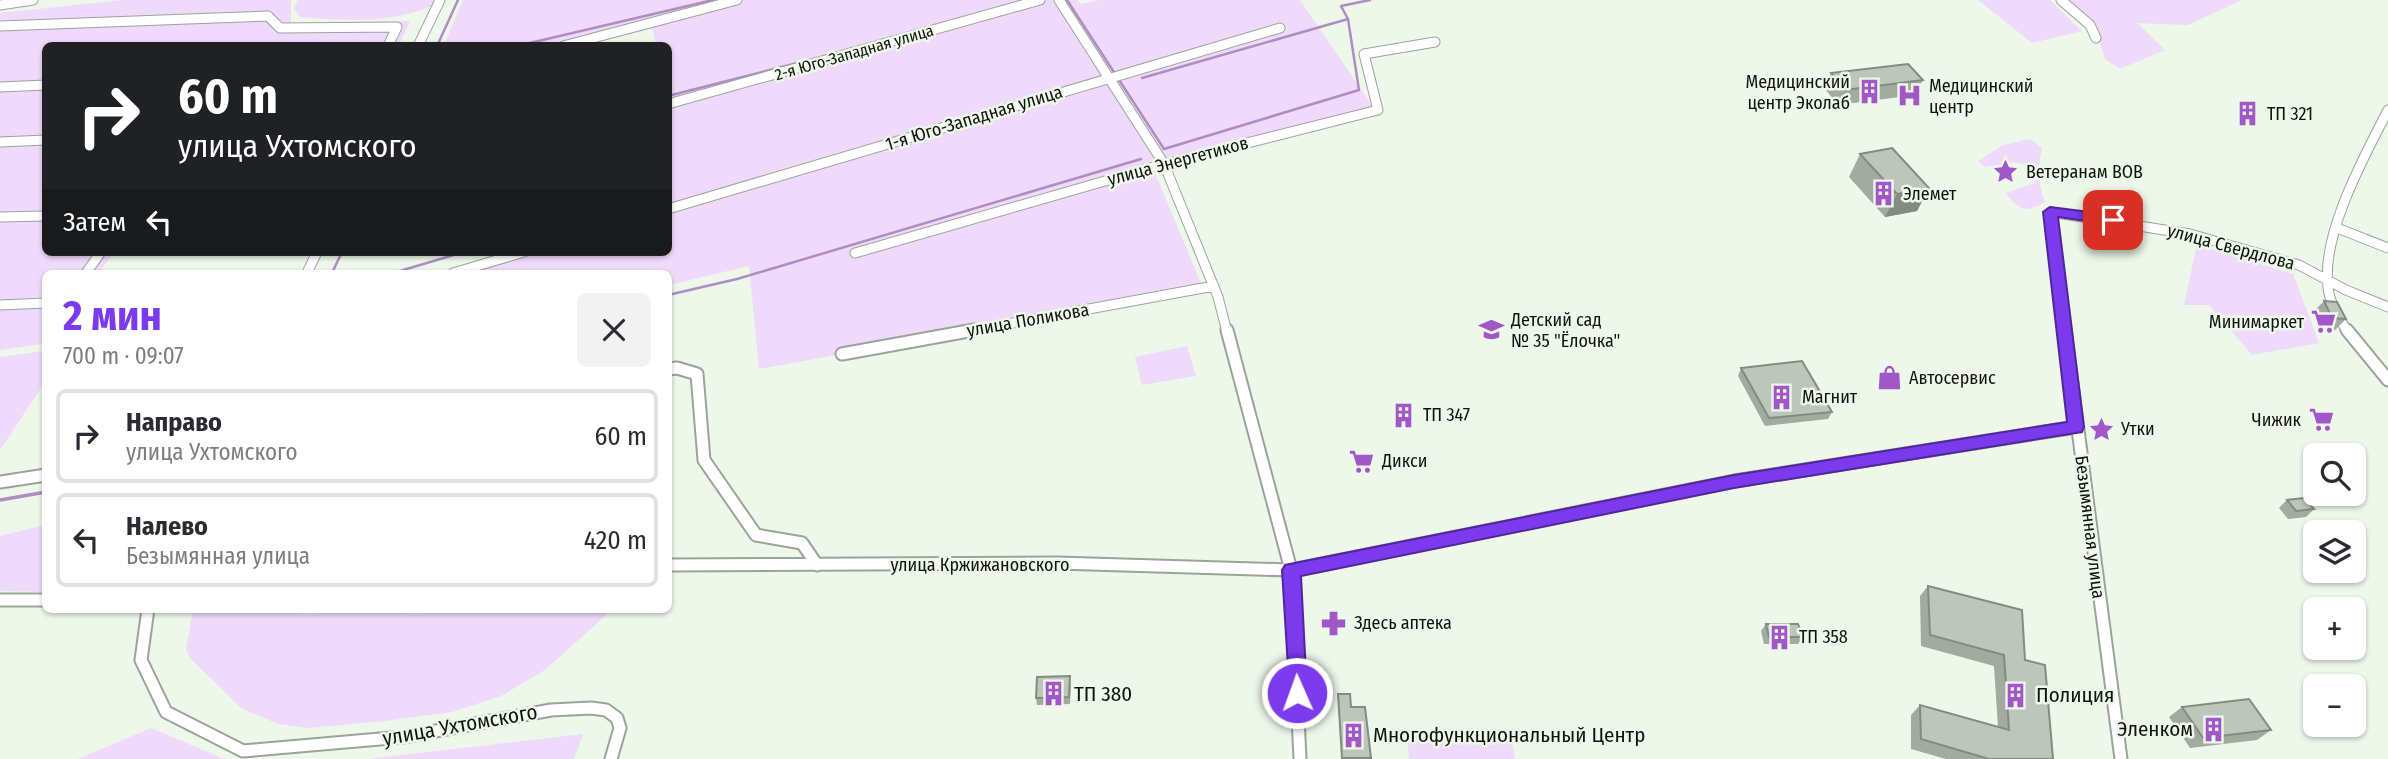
<!DOCTYPE html>
<html lang="ru">
<head>
<meta charset="utf-8">
<style>
	:root { --surface:#fff; --page:#f2f2f3; --text:#2b2b33; --muted:#7c7c81; --line:#e1e1e2; --accent:#7c3aed }
	body { margin:0; font-family:"Fira Sans Condensed",sans-serif; background:var(--page); color:var(--text); height:100vh; display:flex; flex-direction:column; font-size:26px; white-space:nowrap }
	* { box-sizing:border-box; margin:0 }
	p { font-size:23px; color:var(--muted) }
	.icon { flex:none; width:38px; height:38px; fill:none; stroke:currentColor; stroke-width:2; stroke-linecap:round; stroke-linejoin:round }
	.map { position:relative; flex:1; overflow:hidden }
	.panel { position:absolute; left:42px; top:270px; width:630px; height:343px; display:flex; flex-direction:column; background:var(--surface); border-radius:10px; box-shadow:0 2px 5px #0004 }
	.panel>* { flex:none }
	.guide { position:absolute; left:42px; top:42px; width:630px; height:214px; border-radius:10px; box-shadow:0 2px 5px #0004; background:#202124; color:#fff; overflow:hidden }
	.controls { position:absolute; left:2303px; top:443px; display:grid; gap:14px }
	.controls a { display:grid; place-items:center; width:63px; height:63px; border-radius:10px; background:var(--surface); box-shadow:0 2px 5px #0004; font-size:35px }
	.pin { position:absolute; display:grid; place-items:center; width:60px; height:60px; color:#fff; margin:-30px; border-radius:14px; box-shadow:0 4px 10px #0006 }
	.me { position:absolute; width:77px; margin:-38px; rotate:358deg; stroke-linejoin:round; filter:drop-shadow(0 0 5px #0008) }
	.turn { display:flex; align-items:center; gap:24px; height:147px; padding:0 21px; font-size:32px }
	.turn .icon { width:91px; height:91px; stroke-width:2.5 }
	.turn b { display:block; font-size:49px; line-height:60px }
	.then { display:flex; align-items:center; height:66px; padding:0 21px; background:#0003; gap:14px; font-size:26px }
	.round { display:grid; place-items:center; flex:none; width:74px; height:74px; border-radius:10px; background:var(--page) }
	.summary { display:flex; align-items:center; justify-content:space-between; height:119px; padding:0 21px }
	h1 { font-size:42px; font-weight:700; line-height:52px; color:var(--accent) }
	ul { padding:0; list-style:none }
	li { display:flex; align-items:center; gap:21px; height:94px; margin:0 14px 10px; padding:0 7px; border:4px solid var(--line); border-radius:10px }
	li div { flex:1 }
	li b { display:block; font-size:26px }
	li em { font-style:normal }
	.map>svg:first-child { display:block }
</style>
</head>
<body>
<div class="map">
<svg width="2388" height="759" viewBox="0 0 2388 759">
	<rect width="100%" height="100%" fill="#edf7ea"/>
	<path fill="#efdafb" d="M123 0H291V23L410 21 399 45 46 46V252H115L98 273H46L45 338 41 344 0 350V13Z
		M298 0H436L434 5C392 24 344 21 300 17L294 8Z
		M463 0H1077L1081 4 1100 0H1300L1373 107 1150 161 1203 288 759 369 749 266 669 285 668 273H444L512 252H668V46L656 45 651 22 551 45H444Z
		M1978 0H2050L2082 31 2032 43Z
		M2068 0H2242L2188 25 2137 23 2165 50 2120 69 2105 59 2092 19Z
		M2030 139 2042 148C2038 165 2038 187 2045 202 2025 213 2020 211 2006 193L2035 183 2027 165 2015 162 1985 167 1978 161 2003 145Z
		M2197 244 2293 274 2319 343 2252 355 2209 305H2184Z
		M1187 346 1196 376 1142 385 1135 357Z
		M45 351V382L0 450V357Z
		M45 525V592L0 591V536Z
		M199 609H276L308 615 342 610 418 614 455 609H497L508 613 540 609H609L605 616 545 670 501 696 452 712 385 721 308 728 278 724 241 708 190 658 186 649 193 610Z
		M151 728 224 759H78Z
		M583 734 574 759H367Z
		M1407 737H1511L1515 759H1409Z"/>
	<g fill="none" stroke-linecap="round" stroke-linejoin="round">
		<path stroke="#ae8ec0" stroke-width="2.5" d="M1067 0 1164 149 1359 90 1348 19 1341 6 1370 0
			M437 46 458 0
			M517 46 713 0
			M1142 78 1348 19
			M668 96 809 60
			M332 273 342 252
			M393 273 464 252
			M668 295 737 279 1141 159"/>
		<path stroke="#ae8ec0" stroke-width="3.5" d="M0 500 46 492"/>
		<defs>
			<path id="minor-far1" d="M1059 0 1164 164 1218 297 1227 332
				M2061 0 2090 25 2096 38
				M0 5 33 0
				M0 26 268 16 280 28 397 27 388 46
				M418 46 440 0
				M563 46 737 0
				M0 87 46 85
				M668 104 1040 0
				M0 142 46 140
				M668 209 1280 28
				M0 217 46 216
				M2337 228 2388 248
				M855 253 1164 164 1378 110 1364 54 1435 42
				M86 273 101 252
				M307 273 317 252
				M453 273 524 252
				M0 305 46 303
				M964 332 1214 286
				M2066 332 2050 212 2190 234 2299 265 2346 290 2388 307
				M2348 332C2339 319 2330 304 2328 288 2321 234 2364 157 2388 110"/>
			<path id="minor" d="M1227 330 1291 570 1300 759
				M2065 330 2121 759
				M2347 330 2388 380
				M842 354 974 330
				M668 369 677 368 697 374 704 460 756 535 802 543 817 565
				M0 482 46 475
				M668 565 1057 563 1291 570 1734 481 2076 427
				M0 600H46
				M148 609 141 660 166 712 243 751 403 737 551 710 591 708 606 710 617 718 620 728 611 759"/>
		</defs>
		<use href="#minor-far1" stroke="#9ba498" stroke-width="11"/>
		<use href="#minor" stroke="#9ba498" stroke-width="15"/>
		<use href="#minor-far1" stroke="#fff" stroke-width="9"/>
		<use href="#minor" stroke="#fff" stroke-width="11"/>
	</g>
	<path fill="#a3aaa0" d="M1831 73 1923 80 1915 95 1838 105 1825 89Z
		M1860 154 1929 188 1917 211 1885 217 1849 177Z
		M2324 301 2346 319 2334 331 2321 329 2313 312Z
		M1741 368 1832 412 1828 419 1765 426 1738 376Z
		M1396 405 1411 418V422L1401 423 1395 409Z
		M2287 500 2314 509 2306 517 2288 519 2279 508Z
		M1928 586 2025 660 2053 759H1946L1911 749V715L1920 705 1998 727 1994 666 1921 646 1920 596Z
		M1766 624 1803 637 1798 644H1764L1761 631Z
		M1071 683 1070 704 1037 705 1036 698Z
		M1338 694 1351 707H1365L1370 759H1342Z
		M2182 707 2271 730 2257 740 2190 748 2169 717Z"/>
	<path fill="#848b82" d="M1929 188 1917 211 1885 217 1897 194Z"/>
	<path fill="#bdc6ba" stroke="#848b82" stroke-width="2" d="M1908 64 1923 80 1845 90 1831 73Z
		M1892 148 1929 188 1897 194 1860 154Z
		M2324 301 2337 302 2346 319 2332 318Z
		M1802 361 1832 412 1769 418 1741 368Z
		M1406 403 1411 418 1402 419 1396 405Z
		M2304 498 2314 509 2296 511 2287 500Z
		M1928 586 2022 610 2025 660 2045 665 2053 759H1989L1921 739 1920 705 2009 730 2004 655 1930 635Z
		M1766 624H1798L1803 637H1769Z
		M1070 676 1069 697 1036 698 1037 677Z
		M1338 694H1350L1351 707H1365L1371 758H1342Z
		M2249 699 2271 730 2203 738 2182 707Z"/>
	<path fill="#7c3aed" stroke="#51269a" stroke-width="2" d="M2050 207 2113 215 2120 220 2113 225 2058 217 2084 427 2082 432 1734 488 1301 576 1307 693 1304 700 1297 702 1290 700 1282 570 1285 565 1734 475 2067 422 2043 212Z"/>
	<defs>
		<symbol id="building-bare" viewBox="-9 -9 18 18"><path d="M-4-6H4V6H1V3H-1V6H-4ZM-2.5-4.3h1.7v1.8h-1.7ZM.8-4.3h1.7v1.8H.8ZM-2.5-1h1.7V.8h-1.7ZM.8-1h1.7V.8H.8Z" fill="#a257c9" stroke="#edf7ea" stroke-width="2.5" paint-order="stroke"/></symbol>
		<symbol id="hospital-bare" viewBox="-9 -9 18 18"><path d="M-5-5h3v3.5h4V-5h3V5h-3V1.5h-4V5h-3Z" fill="#a257c9" stroke="#edf7ea" stroke-width="2.5" paint-order="stroke"/></symbol>
		<symbol id="sight-bare" viewBox="-9 -9 18 18"><path d="M0-6L1.8-2.2L6-1.7L2.9 1.2L3.7 5.4L0 3.3L-3.7 5.4L-2.9 1.2L-6-1.7L-1.8-2.2Z" fill="#a257c9" stroke="#edf7ea" stroke-width="2.5" paint-order="stroke"/></symbol>
		<symbol id="supermarket-bare" viewBox="-9 -9 18 18"><path d="M-6-5.5h2.5l.6 2H6L4.5 2H-2.5L-4.4-4H-6ZM-1.5 3.2a1.3 1.3 0 1 0 .1 0ZM3 3.2a1.3 1.3 0 1 0 .1 0Z" fill="#a257c9" stroke="#edf7ea" stroke-width="2.5" paint-order="stroke"/></symbol>
		<symbol id="school-bare" viewBox="-9 -9 18 18"><path d="M0-5L7-2L0 1L-7-2ZM-4 1L0 2.5L4 1V4Q0 6-4 4Z" fill="#a257c9" stroke="#edf7ea" stroke-width="2.5" paint-order="stroke"/></symbol>
		<symbol id="shop-bare" viewBox="-9 -9 18 18"><path d="M-5-2.5h2.3a2.7 3.5 0 0 1 5.4 0H5L5.5 6h-11ZM-1.5-2.5h3a1.5 2.3 0 0 0-3 0Z" fill="#a257c9" stroke="#edf7ea" stroke-width="2.5" paint-order="stroke"/></symbol>
		<symbol id="pharmacy-bare" viewBox="-9 -9 18 18"><path d="M-2-6h4v4h4v4h-4v4h-4v-4h-4v-4h4Z" fill="#a257c9" stroke="#edf7ea" stroke-width="2.5" paint-order="stroke"/></symbol>
	</defs>
	<g fill-rule="evenodd">
		<use href="#building-bare" x="1852" y="74" width="35" height="35"/>
		<use href="#hospital-bare" x="1892" y="78" width="35" height="35"/>
		<use href="#building-bare" x="2230" y="96" width="35" height="35"/>
		<use href="#sight-bare" x="1988" y="154" width="35" height="35"/>
		<use href="#building-bare" x="1866" y="176" width="35" height="35"/>
		<use href="#supermarket-bare" x="2306" y="304" width="35" height="35"/>
		<use href="#school-bare" x="1474" y="312" width="35" height="35"/>
		<use href="#shop-bare" x="1872" y="360" width="35" height="35"/>
		<use href="#building-bare" x="1764" y="380" width="35" height="35"/>
		<use href="#building-bare" x="1386" y="398" width="35" height="35"/>
		<use href="#supermarket-bare" x="2304" y="402" width="35" height="35"/>
		<use href="#sight-bare" x="2084" y="412" width="35" height="35"/>
		<use href="#supermarket-bare" x="1344" y="444" width="35" height="35"/>
		<use href="#pharmacy-bare" x="1316" y="606" width="35" height="35"/>
		<use href="#building-bare" x="1762" y="620" width="35" height="35"/>
		<use href="#building-bare" x="1036" y="676" width="35" height="35"/>
		<use href="#building-bare" x="1998" y="678" width="35" height="35"/>
		<use href="#building-bare" x="2196" y="712" width="35" height="35"/>
		<use href="#building-bare" x="1336" y="718" width="35" height="35"/>
	</g>
	<g text-anchor="middle" stroke-width="5" stroke-linejoin="round" paint-order="stroke">
		<g font-size="16" fill="#10130f" stroke="#edf7ea">
			<text transform="translate(854 52) rotate(-16)" y="6">2-я Юго-Западная улица</text>
		</g>
		<g font-size="18" fill="#10130f" stroke="#edf7ea" text-anchor="start">
			<text x="1850" y="88" text-anchor="end">Медицинский<tspan x="1850" dy="21">центр Эколаб</tspan></text>
			<text x="1929" y="92">Медицинский<tspan x="1929" dy="21">центр</tspan></text>
			<text x="2267" y="120">ТП 321</text>
			<text x="2026" y="178">Ветеранам ВОВ</text>
			<text x="1903" y="200">Элемет</text>
			<text x="1511" y="326">Детский сад<tspan x="1511" dy="21">№ 35 "Ёлочка"</tspan></text>
			<text x="2304" y="328" text-anchor="end">Минимаркет</text>
			<text x="1909" y="384">Автосервис</text>
			<text x="1802" y="403">Магнит</text>
			<text x="1423" y="421">ТП 347</text>
			<text x="2301" y="426" text-anchor="end">Чижик</text>
			<text x="2121" y="435">Утки</text>
			<text x="1382" y="467">Дикси</text>
			<text x="1354" y="629">Здесь аптека</text>
			<text x="1799" y="643">ТП 358</text>
		</g>
		<g font-size="18" fill="#10130f" stroke="#edf7ea">
			<text transform="translate(974 118) rotate(-17)" y="6">1-я Юго-Западная улица</text>
			<text transform="translate(1178 161) rotate(-15)" y="6">улица Энергетиков</text>
			<text transform="translate(2231 247) rotate(15)" y="6">улица Свердлова</text>
			<text transform="translate(1028 320) rotate(-10)" y="6">улица Поликова</text>
			<text transform="translate(2090 527) rotate(83)" y="6">Безымянная улица</text>
			<text x="980" y="571">улица Кржижановского</text>
		</g>
		<g font-size="21" fill="#10130f" stroke="#edf7ea" text-anchor="start">
			<text x="1074" y="701">ТП 380</text>
			<text x="2036" y="702">Полиция</text>
			<text x="2193" y="736" text-anchor="end">Эленком</text>
			<text x="1373" y="742">Многофункциональный Центр</text>
		</g>
		<g font-size="21" fill="#10130f" stroke="#edf7ea">
			<text transform="translate(460 725) rotate(-10)" y="7">улица Ухтомского</text>
		</g>
	</g>
</svg>
<div class="controls">
<a><svg class="icon" aria-label="search" viewBox="0 0 24 24"><circle cx="10" cy="10" r="6"/><path d="M15 15l6 6"/></svg></a>
<a><svg class="icon" aria-label="layers" viewBox="0 0 24 24"><path d="M12 4l9 5-9 5-9-5zM3 14l9 5 9-5"/></svg></a>
<a>+</a>
<a>−</a>
</div>
<div class="pin" style="left:2113px;top:220px;background:#d93025"><svg class="icon" aria-label="arrive" viewBox="0 0 24 24"><path d="M6 21V4h12l-3 4 3 4H6"/></svg></div>
<svg class="me" style="left:1297px;top:693px" viewBox="-20 -20 40 40"><circle r="17" fill="#7c3aed" stroke="#fff" stroke-width="3"/><path d="M0-11L8 9 0 5-8 9z" fill="#fff"/></svg>
<div class="guide">
<div class="turn"><svg class="icon" aria-label="right" viewBox="0 0 24 24"><path d="M7 20v-9h11M14 6l5 5-5 5"/></svg><div><b>60 m</b>улица Ухтомского</div></div>
<div class="then">Затем<svg class="icon" aria-label="left" viewBox="0 0 24 24"><path d="M17 20v-9H6M10 6l-5 5 5 5"/></svg></div>
</div>
<section class="panel">
<div class="summary"><div><h1>2 мин</h1><p>700 m · 09:07</p></div><a class="round"><svg class="icon" aria-label="close" viewBox="0 0 24 24"><path d="M6 6l12 12M18 6L6 18"/></svg></a></div>
<ul>
<li><svg class="icon" aria-label="right" viewBox="0 0 24 24"><path d="M7 20v-9h11M14 6l5 5-5 5"/></svg><div><b>Направо</b><p>улица Ухтомского</p></div><em>60 m</em></li>
<li><svg class="icon" aria-label="left" viewBox="0 0 24 24"><path d="M17 20v-9H6M10 6l-5 5 5 5"/></svg><div><b>Налево</b><p>Безымянная улица</p></div><em>420 m</em></li>
</ul>
</section>
</div>
</body>
</html>
